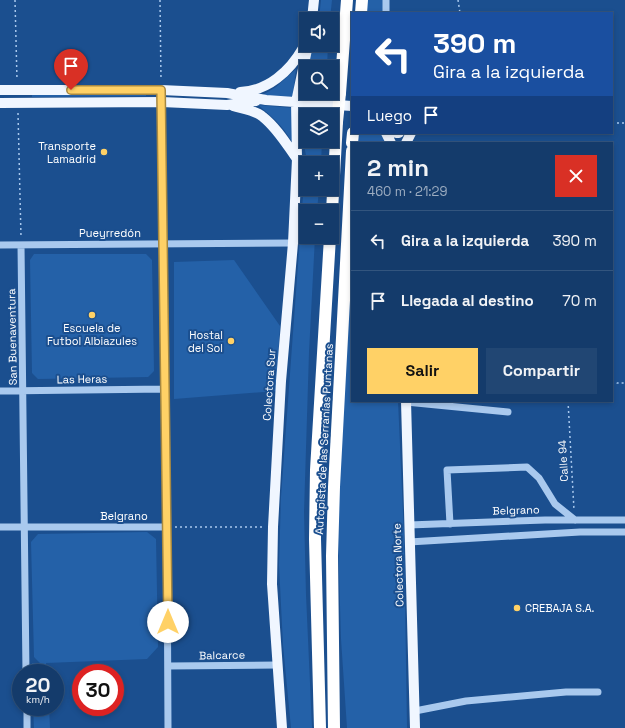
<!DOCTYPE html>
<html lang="es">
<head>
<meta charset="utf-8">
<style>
	:root { --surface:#143b6b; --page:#214673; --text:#f1f3f6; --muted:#9dadc1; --line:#33557e; --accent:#ffd166 }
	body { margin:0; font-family:"Space Grotesk",sans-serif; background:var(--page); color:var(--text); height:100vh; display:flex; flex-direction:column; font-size:15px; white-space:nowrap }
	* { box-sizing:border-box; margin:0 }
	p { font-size:13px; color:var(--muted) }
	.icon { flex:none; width:22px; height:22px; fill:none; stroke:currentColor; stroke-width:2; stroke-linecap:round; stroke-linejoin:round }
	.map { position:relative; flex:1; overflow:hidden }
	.sheet { position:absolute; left:351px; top:142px; width:262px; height:260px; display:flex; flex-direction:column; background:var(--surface); border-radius:0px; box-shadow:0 2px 6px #0003,0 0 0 1px var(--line) }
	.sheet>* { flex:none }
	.top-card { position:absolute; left:351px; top:12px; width:262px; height:122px; border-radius:0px; box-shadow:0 2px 6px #0003,0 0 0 1px var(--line); background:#1a4fa0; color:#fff; overflow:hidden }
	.tools { position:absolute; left:299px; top:12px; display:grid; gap:8px }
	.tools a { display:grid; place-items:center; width:40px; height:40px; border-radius:0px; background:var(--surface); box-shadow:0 2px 6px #0003,0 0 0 1px var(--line); font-size:20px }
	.speed { position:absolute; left:12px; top:664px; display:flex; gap:8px; font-size:20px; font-weight:700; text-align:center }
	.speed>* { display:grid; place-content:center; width:52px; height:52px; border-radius:50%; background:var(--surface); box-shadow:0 2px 6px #0003,0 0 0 1px var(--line); line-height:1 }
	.speed small { font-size:10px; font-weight:400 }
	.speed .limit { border:6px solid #d22; background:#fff; color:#111 }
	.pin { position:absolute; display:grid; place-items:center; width:34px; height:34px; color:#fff; margin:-41px -17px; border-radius:50% 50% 50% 0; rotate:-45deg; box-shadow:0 0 4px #0007 }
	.pin .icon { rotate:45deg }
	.me { position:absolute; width:44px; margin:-22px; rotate:0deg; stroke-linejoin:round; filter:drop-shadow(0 0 3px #0008) }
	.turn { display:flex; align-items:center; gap:14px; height:84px; padding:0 16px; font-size:18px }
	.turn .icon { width:52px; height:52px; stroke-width:2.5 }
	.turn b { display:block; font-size:28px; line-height:34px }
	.then { display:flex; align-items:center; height:38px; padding:0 16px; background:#0003; gap:8px; font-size:15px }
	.round { display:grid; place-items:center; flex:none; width:42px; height:42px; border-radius:0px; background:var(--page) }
	.headline { display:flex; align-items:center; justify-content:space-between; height:68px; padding:0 16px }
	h1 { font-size:24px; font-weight:800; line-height:30px }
	.action { display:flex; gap:8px; margin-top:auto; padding:8px 16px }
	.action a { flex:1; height:46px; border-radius:0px; background:var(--accent); color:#111; font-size:16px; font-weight:800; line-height:46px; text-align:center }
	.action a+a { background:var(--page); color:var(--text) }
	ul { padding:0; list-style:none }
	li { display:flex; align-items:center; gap:12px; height:60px; padding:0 16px; border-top:1px solid var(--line) }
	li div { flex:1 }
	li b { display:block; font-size:15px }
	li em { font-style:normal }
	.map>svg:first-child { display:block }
</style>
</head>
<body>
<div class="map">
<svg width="625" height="728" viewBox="0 0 625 728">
	<rect width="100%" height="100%" fill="#1b4f8f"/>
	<path fill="#2461a8" d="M321 0H332L330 19H319Z
		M366 0H384L383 13H365Z
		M312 45H328L327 67H308Z
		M296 69 293 95 292 97 261 96 276 87Z
		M146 93V96L32 97V95Z
		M258 105 293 108 294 145C283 126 275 119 258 105Z
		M306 126V141H322L321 163H306V189H319L317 211H306V237H315L309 352 304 512 306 595 312 728H291L283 645 279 565 281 497 306 155C304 145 301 136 306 126Z
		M357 133H382L387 143H356Z
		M352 190V401H398L404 535 407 728H347L341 639 338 538 339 457Z
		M34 254H146L152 260 154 371 148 377 38 379 32 373 30 260Z
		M234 260 280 326 276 391 174 399V262Z
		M147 532 156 539 158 647 147 659 46 663V673H32V663H40L34 657 31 542 38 534Z
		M33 707H49L50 728H34Z"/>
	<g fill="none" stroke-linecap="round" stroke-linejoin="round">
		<path stroke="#a9c9ee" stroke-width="1.5" stroke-dasharray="2 3" stroke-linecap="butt" d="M15 0 17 80
			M160 0 161 80
			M458 0 460 13
			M18 113 21 237
			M612 123H625
			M612 381 617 383H625
			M568 401 574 510
			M175 527H263"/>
		<path stroke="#a9c9ee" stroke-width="7" d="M386 13V0
			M161 90 167 527 168 728
			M0 245 293 243
			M21 245 26 673
			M0 391 165 389
			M406 402 508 412
			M450 524 447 470 527 467 539 478 555 504 575 520
			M409 525 545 520H625
			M0 527H167
			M409 542 580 532H625
			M168 666 277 665
			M27 707V728
			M415 711 466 701 566 692H598"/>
		<path stroke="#f0f6ff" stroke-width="10" d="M312 19 314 0
			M0 90H161L227 93 266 100 352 106
			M240 92C268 91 290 71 303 48
			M0 103 162 102 227 105 256 101
			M233 106C243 109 255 110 263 117 277 128 287 145 297 159
			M386 133 391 143
			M396 133H399
			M406 143 411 133
			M406 401 415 728
			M282 728 272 584 273 527 281 381 293 243 297 159 296 102 308 45"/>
		<path stroke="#fff" stroke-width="12" d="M361 13 362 0
			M340 93 347 0
			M352 143 353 133
			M332 211 337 122
			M320 728 315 539 316 470 330 237
			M334 728 332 556 334 487 352 151"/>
		<path stroke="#fff" stroke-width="12" d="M337 122 340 93"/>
	</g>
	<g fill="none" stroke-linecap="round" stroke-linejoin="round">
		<defs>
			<path id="route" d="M71 90H161L168 622"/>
		</defs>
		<use href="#route" stroke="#a68842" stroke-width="10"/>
		<use href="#route" stroke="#ffd166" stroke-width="7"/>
	</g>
	<g fill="#ffd166" stroke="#1b4f8f" stroke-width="1.5">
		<circle cx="104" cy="152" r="4"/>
		<circle cx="92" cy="315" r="4"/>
		<circle cx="231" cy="341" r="4"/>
		<circle cx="517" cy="608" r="4"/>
	</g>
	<g text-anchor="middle" stroke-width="4" stroke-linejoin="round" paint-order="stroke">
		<g font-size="11" fill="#fff" stroke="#1b4f8f" text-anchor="end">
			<text x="96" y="150">Transporte<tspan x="96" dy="13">Lamadrid</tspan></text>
			<text x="92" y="332" text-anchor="middle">Escuela de<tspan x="92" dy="13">Futbol Albiazules</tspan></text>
			<text x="223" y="339">Hostal<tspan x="223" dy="13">del Sol</tspan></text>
			<text x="525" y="612" text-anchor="start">CREBAJA S.A.</text>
		</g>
		<g font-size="11" fill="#fff" stroke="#1b4f8f">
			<text x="110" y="237">Pueyrredón</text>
			<text transform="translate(12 337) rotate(-91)" y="4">San Buenaventura</text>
			<text transform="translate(82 379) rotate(-1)" y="4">Las Heras</text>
			<text transform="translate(269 385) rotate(-86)" y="4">Colectora Sur</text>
			<text transform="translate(324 439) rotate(-87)" y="4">Autopista de las Serranías Puntanas</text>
			<text transform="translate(563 461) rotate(-93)" y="4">Calle 94</text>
			<text transform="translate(516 510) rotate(-2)" y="4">Belgrano</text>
			<text x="124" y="520">Belgrano</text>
			<text transform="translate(398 565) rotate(-92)" y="4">Colectora Norte</text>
			<text transform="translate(222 655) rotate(-1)" y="4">Balcarce</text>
		</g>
	</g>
</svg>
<div class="tools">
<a><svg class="icon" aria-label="sound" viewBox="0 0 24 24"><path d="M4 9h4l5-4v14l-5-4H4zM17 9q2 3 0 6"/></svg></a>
<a><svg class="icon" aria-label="search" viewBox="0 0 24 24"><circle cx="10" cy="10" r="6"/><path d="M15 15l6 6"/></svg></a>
<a><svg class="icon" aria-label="layers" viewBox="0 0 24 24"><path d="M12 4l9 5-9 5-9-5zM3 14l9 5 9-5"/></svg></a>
<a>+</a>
<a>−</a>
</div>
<div class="speed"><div>20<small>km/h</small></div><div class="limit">30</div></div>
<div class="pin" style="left:71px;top:90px;background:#d93025"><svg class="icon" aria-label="arrive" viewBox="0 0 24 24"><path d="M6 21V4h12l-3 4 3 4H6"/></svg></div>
<svg class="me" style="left:168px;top:622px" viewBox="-20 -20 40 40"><circle r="19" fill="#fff"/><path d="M0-13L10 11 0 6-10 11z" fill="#ffd166"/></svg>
<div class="top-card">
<div class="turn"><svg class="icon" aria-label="left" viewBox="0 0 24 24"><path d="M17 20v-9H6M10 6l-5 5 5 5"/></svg><div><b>390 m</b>Gira a la izquierda</div></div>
<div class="then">Luego<svg class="icon" aria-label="arrive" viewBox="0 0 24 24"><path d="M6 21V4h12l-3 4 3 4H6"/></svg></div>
</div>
<section class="sheet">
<div class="headline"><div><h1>2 min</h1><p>460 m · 21:29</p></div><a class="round" style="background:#d93025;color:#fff"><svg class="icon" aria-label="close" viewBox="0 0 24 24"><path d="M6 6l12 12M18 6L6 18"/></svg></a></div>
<ul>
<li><svg class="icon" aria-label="left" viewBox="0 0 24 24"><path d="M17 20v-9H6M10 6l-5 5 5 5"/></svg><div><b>Gira a la izquierda</b></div><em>390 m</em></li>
<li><svg class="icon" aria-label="arrive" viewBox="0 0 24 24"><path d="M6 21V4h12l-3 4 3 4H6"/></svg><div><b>Llegada al destino</b></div><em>70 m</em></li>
</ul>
<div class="action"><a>Salir</a><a>Compartir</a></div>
</section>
</div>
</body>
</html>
